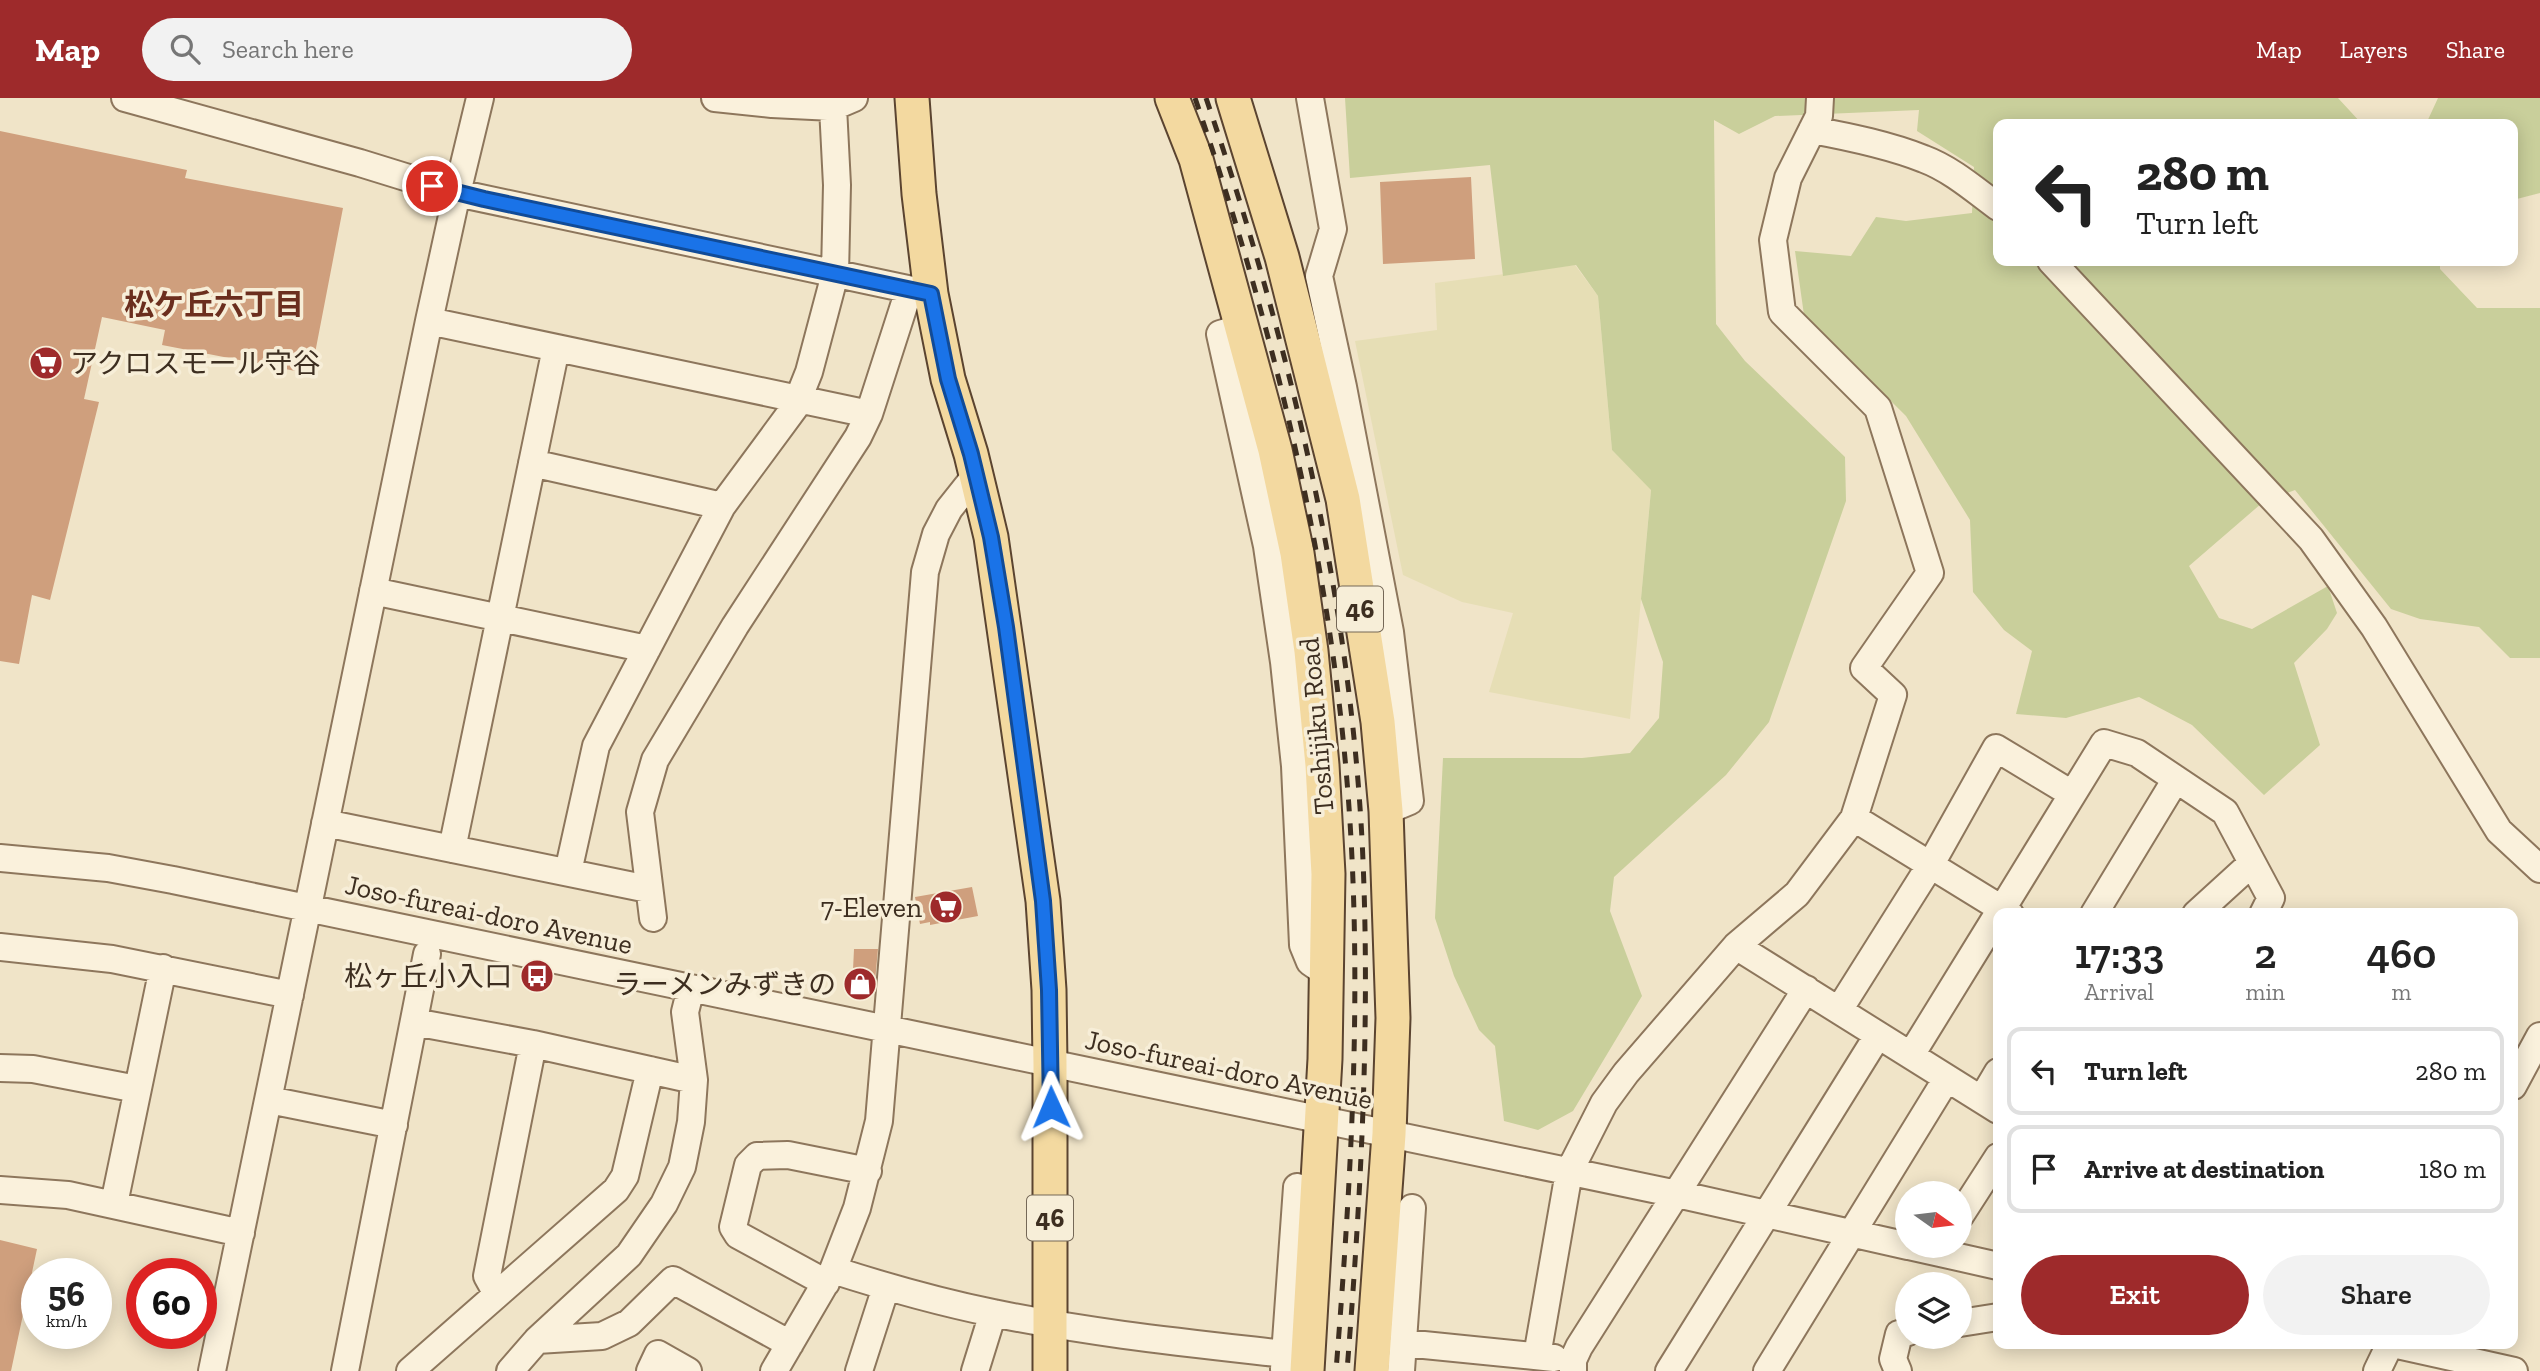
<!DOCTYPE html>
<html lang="en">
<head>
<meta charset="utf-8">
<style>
	:root { --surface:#fff; --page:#f2f2f2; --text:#222; --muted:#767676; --line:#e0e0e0; --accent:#9e2a2b }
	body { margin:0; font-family:"Zilla Slab","Noto Sans JP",serif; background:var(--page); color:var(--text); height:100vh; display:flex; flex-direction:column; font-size:26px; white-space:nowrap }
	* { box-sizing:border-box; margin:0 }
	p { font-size:23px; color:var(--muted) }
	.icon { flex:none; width:38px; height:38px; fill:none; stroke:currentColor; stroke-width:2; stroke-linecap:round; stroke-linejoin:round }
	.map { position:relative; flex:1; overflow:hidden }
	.sheet { position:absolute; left:1993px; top:810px; width:525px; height:441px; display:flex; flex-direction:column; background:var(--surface); border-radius:14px; box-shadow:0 4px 18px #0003 }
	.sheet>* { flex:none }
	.hud { position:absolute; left:1993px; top:21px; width:525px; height:147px; border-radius:14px; box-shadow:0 4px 18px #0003; background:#fff; color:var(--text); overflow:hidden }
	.needle { width:46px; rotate:104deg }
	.controls { position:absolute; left:1895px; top:1083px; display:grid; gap:14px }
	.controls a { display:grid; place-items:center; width:77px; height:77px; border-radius:50%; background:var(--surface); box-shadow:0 4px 18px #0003; font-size:35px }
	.speed { position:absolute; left:21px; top:1160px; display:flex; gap:14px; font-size:35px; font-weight:700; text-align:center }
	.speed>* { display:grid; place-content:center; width:91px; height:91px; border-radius:50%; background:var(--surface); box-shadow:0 4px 18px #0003; line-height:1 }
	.speed small { font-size:18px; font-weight:400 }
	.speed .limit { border:10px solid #d22; background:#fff; color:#111 }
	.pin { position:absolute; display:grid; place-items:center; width:60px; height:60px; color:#fff; margin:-30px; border:4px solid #fff; border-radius:50%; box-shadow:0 2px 7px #0007 }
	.me { position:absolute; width:77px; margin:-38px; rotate:359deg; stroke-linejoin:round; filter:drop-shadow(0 0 5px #0008) }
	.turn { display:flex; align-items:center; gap:24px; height:147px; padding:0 28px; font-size:32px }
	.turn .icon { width:91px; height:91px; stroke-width:2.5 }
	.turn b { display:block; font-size:49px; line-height:60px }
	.eta { display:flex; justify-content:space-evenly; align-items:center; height:119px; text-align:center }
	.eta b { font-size:42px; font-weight:600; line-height:49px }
	.action { display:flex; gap:14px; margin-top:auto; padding:14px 28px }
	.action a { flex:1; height:80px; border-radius:42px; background:var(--accent); color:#fff; font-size:28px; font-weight:600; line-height:80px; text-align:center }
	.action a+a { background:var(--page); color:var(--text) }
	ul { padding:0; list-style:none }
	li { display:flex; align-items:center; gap:21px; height:88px; margin:0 14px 10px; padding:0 14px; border:4px solid var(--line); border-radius:14px }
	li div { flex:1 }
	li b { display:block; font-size:26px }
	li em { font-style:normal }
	header { display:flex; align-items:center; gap:42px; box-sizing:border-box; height:98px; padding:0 35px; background:var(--accent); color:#fff }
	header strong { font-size:33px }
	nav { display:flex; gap:38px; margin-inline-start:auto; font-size:24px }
	.search { width:490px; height:63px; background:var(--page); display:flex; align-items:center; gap:18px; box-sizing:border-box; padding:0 24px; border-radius:38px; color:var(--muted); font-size:26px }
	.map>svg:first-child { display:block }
</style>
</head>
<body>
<header>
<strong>Map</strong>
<div class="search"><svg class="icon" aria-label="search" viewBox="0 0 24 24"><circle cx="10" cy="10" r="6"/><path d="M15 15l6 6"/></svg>Search here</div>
<nav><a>Map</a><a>Layers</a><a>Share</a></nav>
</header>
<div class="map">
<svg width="2540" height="1273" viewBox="0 0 2540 1273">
	<rect width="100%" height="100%" fill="#f0e4c8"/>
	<path fill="#e6deb5" d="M1575 167 1598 198 1612 352 1651 391 1630 621 1489 594 1513 515 1462 504 1403 477 1355 243 1437 232 1435 185Z"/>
	<path fill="#c9cf9b" d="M1345 0H2338L2362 26H1998V163H2440V171L2477 210H2540V560H2510L2479 529 2420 521 2391 511 2295 392 2262 405 2189 468 2219 520 2252 531 2328 488 2337 515 2327 531 2294 565 2320 647 2264 697 2192 627 2139 599 2066 620 2016 616 2032 553 2004 532 1973 494 1970 422 1906 318 1804 217 1795 153 1851 158 1876 119 1906 123 1972 115 1974 69 1917 33 1919 12 1775 18 1739 36 1714 22 1716 226 1745 263 1845 359 1846 403 1769 624 1726 677 1614 779 1610 813 1642 898 1573 1013 1538 1032 1504 1023 1495 948 1479 932 1454 878 1435 820 1443 660H1582L1630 655 1659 620 1663 564 1641 501 1651 392 1612 352 1598 198 1576 167 1503 178 1490 67 1350 80Z
		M2438 0H2540V95L2513 102V26H2426Z"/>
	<path fill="#cf9f7d" d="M0 33 187 72 185 80 343 110 311 276 162 247 165 232 102 219 84 301 99 304 50 502 32 497 19 566 0 563Z
		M1471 79 1475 161 1383 166 1380 84Z
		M972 789 978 818 930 827V824L920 826 915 799Z
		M854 851H878L874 894 852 893Z
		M0 1142 37 1151 11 1273H0Z"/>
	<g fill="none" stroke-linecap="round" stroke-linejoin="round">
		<defs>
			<path id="minor" d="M125 0 360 65 457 95 931 196
				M715 0 772 6
				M764 0 772 6 833 9 854 0
				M1310 0 1333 131 1319 178 1343 289 1326 292
				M1812 32C1850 39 1889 47 1924 61 1951 71 1975 92 1998 109
				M2051 163 2311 441 2374 529 2499 733 2540 771
				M429 223 869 316
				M1243 229 1220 236 1267 448 1284 564 1295 668 1303 847 1310 864 1326 875
				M1343 289 1390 534 1410 703 1386 713
				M532 365 722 408
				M373 493 647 551
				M1854 720 2010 816
				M325 725 648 791
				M452 751 556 250
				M0 760 108 770 173 782 1677 1096 1908 1148
				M568 774 596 648 722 408 795 309 809 274 835 176 837 87 833 9
				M1999 816 2104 645 2137 655 2225 714 2271 800 2263 816
				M2094 816 2176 681
				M2196 816 2252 765
				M653 820 640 714 655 662 735 528 858 339 869 316 909 192
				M1736 848 1998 1012
				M0 849 112 861 290 897
				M1839 912 1931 766 1996 650 2072 696
				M414 924 533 946 694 982
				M1911 957 1998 816
				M0 970 33 971 137 991
				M2513 988 2540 938
				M1982 1001 1998 974
				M269 1002 394 1027
				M0 1092 68 1097 241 1135
				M114 1106 163 870
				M1960 1118 1998 1059
				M1909 1148 1998 1168
				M833 1172C886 1189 939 1204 993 1215 1089 1235 1188 1245 1285 1256
				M826 1185 738 1137 733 1129 748 1067 757 1058 788 1057 868 1073
				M497 1196 487 1178 533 946
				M1960 1225 1998 1219
				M537 1242 602 1238 629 1225 673 1182 790 1246
				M1404 1245 1554 1260
				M2393 1246 2514 1273
				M1537 1258 1569 1074 1604 1005 1626 975 1736 848 1797 796 1854 720 1893 597 1864 570 1930 475 1878 310 1782 214 1773 142 1788 80 1819 18 1820 0
				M1284 1271 1297 1089
				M212 1273 429 223 457 95 480 0
				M345 1273 427 856
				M410 1273 616 1092 625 1078 650 972
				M510 1273 537 1242 629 1157 664 1106 682 1069 691 1024 694 982 685 914 691 890
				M650 1273 658 1256 688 1273
				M774 1273 833 1172 857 1110 879 1023 925 474 936 436 949 411 976 377
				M859 1273 886 1189
				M975 1273 993 1215
				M1401 1273 1412 1110
				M1573 1273V1262L1579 1249 1806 891
				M1669 1273 1878 937
				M1767 1273 1947 980
				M1898 1273 1893 1261 1899 1236 1908 1234
				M2377 1273 2390 1246"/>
			<path id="major" d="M912 0 919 96 931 196 948 281 971 356 991 439 1043 803 1049 892 1050 966V1273
				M1172 0 1196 61 1275 352 1297 455 1311 553 1322 667 1328 776 1325 961 1307 1273
				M1233 0 1282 159 1343 401 1378 624 1386 713 1393 920 1389 1036 1372 1273"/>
		</defs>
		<use href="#minor" stroke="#8d765c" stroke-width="30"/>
		<use href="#major" stroke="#5b4430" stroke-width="37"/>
		<use href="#minor" stroke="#faf1dc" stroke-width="26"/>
		<use href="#major" stroke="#f3d9a0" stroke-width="33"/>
		<path stroke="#3d2e20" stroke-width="5" stroke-dasharray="12 12" stroke-linecap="butt" d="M1195 0C1277 239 1337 488 1351 741 1361 918 1350 1096 1336 1273
			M1206 0C1288 240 1348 487 1362 741 1371 919 1361 1096 1347 1273"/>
	</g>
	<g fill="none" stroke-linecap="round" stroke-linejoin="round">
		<defs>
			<path id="route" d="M432 88 484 101 931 196 948 281 971 356 991 439 1006 529 1043 803 1049 892 1051 1009"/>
		</defs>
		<use href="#route" stroke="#114b97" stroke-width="18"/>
		<use href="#route" stroke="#1a73e8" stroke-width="12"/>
	</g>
	<defs>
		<symbol id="supermarket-disc" viewBox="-11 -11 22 22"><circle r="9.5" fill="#9e2a2b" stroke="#f7eed8"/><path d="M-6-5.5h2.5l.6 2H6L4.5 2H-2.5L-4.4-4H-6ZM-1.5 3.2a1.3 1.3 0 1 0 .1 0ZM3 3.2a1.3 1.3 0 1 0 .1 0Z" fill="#fff"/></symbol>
		<symbol id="bus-disc" viewBox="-11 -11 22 22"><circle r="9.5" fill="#9e2a2b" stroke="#f7eed8"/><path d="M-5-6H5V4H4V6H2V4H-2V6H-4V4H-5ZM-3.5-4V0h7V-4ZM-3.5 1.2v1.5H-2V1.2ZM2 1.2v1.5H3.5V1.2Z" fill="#fff"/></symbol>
		<symbol id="shop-disc" viewBox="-11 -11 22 22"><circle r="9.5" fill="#9e2a2b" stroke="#f7eed8"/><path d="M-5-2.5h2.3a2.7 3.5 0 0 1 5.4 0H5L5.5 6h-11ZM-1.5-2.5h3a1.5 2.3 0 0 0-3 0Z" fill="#fff"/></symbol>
	</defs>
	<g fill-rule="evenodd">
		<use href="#supermarket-disc" x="27" y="246" width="38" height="38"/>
		<use href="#supermarket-disc" x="927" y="790" width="38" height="38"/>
		<use href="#bus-disc" x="518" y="859" width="38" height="38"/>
		<use href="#shop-disc" x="841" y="867" width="38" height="38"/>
	</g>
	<g text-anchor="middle" stroke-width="7" stroke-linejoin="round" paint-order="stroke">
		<g fill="#f7eed8" stroke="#756857" stroke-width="2">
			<rect x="1337" y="488.5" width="46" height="45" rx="5"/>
			<rect x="1027" y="1097.5" width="46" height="45" rx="5"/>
		</g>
		<g font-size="26" font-weight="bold" fill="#3d2e20">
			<text x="1360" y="520">46</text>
			<text x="1050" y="1129">46</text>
		</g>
		<g font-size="28" fill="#3d2e20" stroke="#f7eed8" text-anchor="end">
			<text x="70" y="275" text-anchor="start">アクロスモール守谷</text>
			<text x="922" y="819">7-Eleven</text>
			<text x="512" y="888">松ヶ丘小入口</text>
			<text x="836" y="896">ラーメンみずきの</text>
		</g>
		<g font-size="28" fill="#3d2e20" stroke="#f7eed8">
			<text transform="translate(1316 628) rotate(-95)" y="10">Toshijiku Road</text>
			<text transform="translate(489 816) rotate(12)" y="10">Joso-fureai-doro Avenue</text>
			<text transform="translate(1229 971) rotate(12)" y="10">Joso-fureai-doro Avenue</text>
		</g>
		<g font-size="30" font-weight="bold" fill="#6b2e1e" stroke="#f7eed8">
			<text x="214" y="217">松ケ丘六丁目</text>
		</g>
	</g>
</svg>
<div class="controls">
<a><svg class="needle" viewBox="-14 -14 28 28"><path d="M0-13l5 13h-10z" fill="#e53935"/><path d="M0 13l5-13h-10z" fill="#767676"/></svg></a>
<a><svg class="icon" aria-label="layers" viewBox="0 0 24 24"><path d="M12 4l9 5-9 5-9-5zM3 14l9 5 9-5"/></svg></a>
</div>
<div class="speed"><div>56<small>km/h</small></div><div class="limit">60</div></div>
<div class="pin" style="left:432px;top:88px;background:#d93025"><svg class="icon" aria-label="arrive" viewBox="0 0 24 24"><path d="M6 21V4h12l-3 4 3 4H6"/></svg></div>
<svg class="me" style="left:1051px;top:1009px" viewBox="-20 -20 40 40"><path d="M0-17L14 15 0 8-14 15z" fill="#1a73e8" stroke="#fff" stroke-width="4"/></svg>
<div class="hud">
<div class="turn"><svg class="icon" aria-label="left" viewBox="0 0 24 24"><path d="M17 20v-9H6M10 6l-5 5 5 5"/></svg><div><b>280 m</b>Turn left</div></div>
</div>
<section class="sheet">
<div class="eta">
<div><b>17:33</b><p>Arrival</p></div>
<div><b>2</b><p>min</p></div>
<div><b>460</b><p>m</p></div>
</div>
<ul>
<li><svg class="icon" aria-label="left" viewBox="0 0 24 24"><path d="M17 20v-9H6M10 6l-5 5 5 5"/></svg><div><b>Turn left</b></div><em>280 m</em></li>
<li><svg class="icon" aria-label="arrive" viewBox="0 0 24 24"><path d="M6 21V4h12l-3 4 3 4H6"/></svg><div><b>Arrive at destination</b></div><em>180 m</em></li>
</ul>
<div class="action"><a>Exit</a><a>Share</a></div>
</section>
</div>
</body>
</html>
